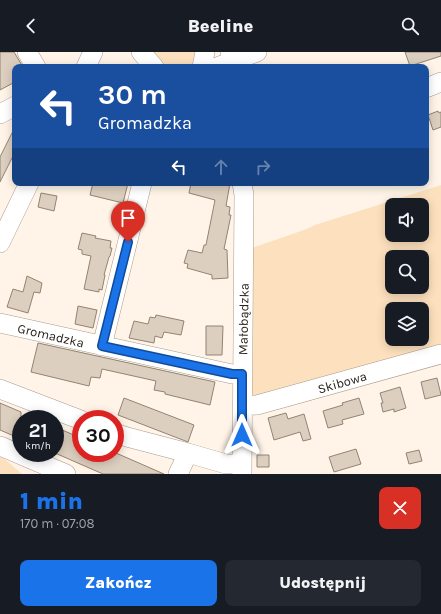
<!DOCTYPE html>
<html lang="pl">
<head>
<meta charset="utf-8">
<style>
	:root { --surface:#171b24; --page:#242831; --text:#f1f3f6; --muted:#9ea1a6; --accent:#1a73e8 }
	body { margin:0; font-family:Karla,sans-serif; background:var(--page); color:var(--text); height:100vh; display:flex; flex-direction:column; font-size:15px; white-space:nowrap }
	* { box-sizing:border-box; margin:0 }
	p { font-size:13px; color:var(--muted) }
	.icon { flex:none; width:22px; height:22px; fill:none; stroke:currentColor; stroke-width:2; stroke-linecap:round; stroke-linejoin:round }
	.map { position:relative; height:422px; overflow:hidden }
	.details { display:flex; flex-direction:column; background:var(--surface); flex:1 }
	.details>* { flex:none }
	.banner { position:absolute; left:12px; top:12px; width:417px; height:122px; border-radius:8px; box-shadow:0 2px 10px #0003; background:#1a4fa0; color:#fff; overflow:hidden }
	.fabs { position:absolute; left:385px; top:146px; display:grid; gap:8px }
	.fabs a { display:grid; place-items:center; width:44px; height:44px; border-radius:8px; background:var(--surface); box-shadow:0 2px 10px #0003; font-size:20px }
	.speed { position:absolute; left:12px; top:358px; display:flex; gap:8px; font-size:20px; font-weight:700; text-align:center }
	.speed>* { display:grid; place-content:center; width:52px; height:52px; border-radius:50%; background:var(--surface); box-shadow:0 2px 10px #0003; line-height:1 }
	.speed small { font-size:10px; font-weight:400 }
	.speed .limit { border:6px solid #d22; background:#fff; color:#111 }
	.pin { position:absolute; display:grid; place-items:center; width:34px; height:34px; color:#fff; margin:-41px -17px; border-radius:50% 50% 50% 0; rotate:-45deg; box-shadow:0 0 4px #0007 }
	.pin .icon { rotate:45deg }
	.me { position:absolute; width:44px; margin:-22px; rotate:0deg; stroke-linejoin:round; filter:drop-shadow(0 0 3px #0008) }
	.turn { display:flex; align-items:center; gap:14px; height:84px; padding:0 20px; font-size:18px }
	.turn .icon { width:52px; height:52px; stroke-width:2.5 }
	.turn b { display:block; font-size:28px; line-height:34px }
	.lanes { display:flex; align-items:center; height:38px; padding:0 20px; background:#0003; justify-content:center; gap:20px; direction:ltr }
	.lanes .off { opacity:.35 }
	.round { display:grid; place-items:center; flex:none; width:42px; height:42px; border-radius:8px; background:var(--page) }
	.headline { display:flex; align-items:center; justify-content:space-between; height:68px; padding:0 20px }
	h1 { font-size:24px; font-weight:800; line-height:30px; color:var(--accent) }
	.action { display:flex; gap:8px; margin-top:auto; padding:8px 20px }
	.action a { flex:1; height:46px; border-radius:8px; background:var(--accent); color:#fff; font-size:16px; font-weight:800; line-height:46px; text-align:center }
	.action a+a { background:var(--page); color:var(--text) }
	header { display:flex; justify-content:space-between; align-items:center; height:52px; padding:0 20px; background:var(--surface); font-size:18px; font-weight:800 }
	.map>svg:first-child { display:block }
</style>
</head>
<body>
<header><svg class="icon" aria-label="back" viewBox="0 0 24 24"><path d="M15 5l-7 7 7 7"/></svg>Beeline<svg class="icon" aria-label="search" viewBox="0 0 24 24"><circle cx="10" cy="10" r="6"/><path d="M15 15l6 6"/></svg></header>
<div class="map">
<svg width="441" height="422" viewBox="0 0 441 422">
	<rect width="100%" height="100%" fill="#fff4e7"/>
	<path fill="#fde1be" fill-rule="evenodd" d="M149 0H198L199 5 193 15H163Z
		M441 133V295L254 345 251 338 252 196 304 178 315 173ZM392 153H422V183H392ZM392 205H422V235H392ZM392 257H422V287H392Z
		M0 403 22 422H0Z"/>
	<path fill="#ddcfbf" stroke="#908475" d="M0 0H14L23 15H15V30L0 38Z
		M405 0H441V4L410 14Z
		M438 59 439 61 441 60V75L433 78 428 63Z
		M15 75V100L0 130V105Z
		M93 131H128L123 151 90 143Z
		M191 131H230L226 154 230 155 229 163H231L224 197 227 198 228 226 212 227V223L187 216 188 212 184 211 188 198 202 201 204 193H206L215 148 189 141Z
		M41 141 57 144 54 159 38 155Z
		M82 181 96 184 95 186 111 189 110 196H112L110 204 109 205 104 223H105L102 238 99 237V240L84 237 91 204 82 202V198L78 197Z
		M27 224 42 231 40 241 34 240 28 261 7 255 13 237 23 240Z
		M78 254 97 258 93 276 75 272Z
		M156 263 184 269 181 283 164 280 162 286 155 284 154 291 129 286 134 269 148 272 150 265 155 266Z
		M206 274H223L222 303H206Z
		M38 291 215 330 210 353 165 342V340L154 338 156 329 102 317 100 326 91 325 89 334 31 320Z
		M437 326 441 343 425 347 421 330Z
		M400 335 406 356 394 360V357L383 360 381 351H383L380 341Z
		M124 346 194 373 188 390 118 363Z
		M359 346 364 362 342 368 343 372 328 376 323 359 343 353 342 351Z
		M0 351 21 360V387L0 378Z
		M286 361 288 367 304 362 311 387 303 389 300 380 274 388 268 366Z
		M55 375 81 386V401H116L164 422H103L55 401Z
		M356 397 361 412 334 420 329 405Z
		M419 398 422 409 409 412 406 401Z
		M257 403H269V415H257Z"/>
	<g fill="none" stroke-linecap="round" stroke-linejoin="round">
		<defs>
			<path id="minor" d="M27 0 36 15
				M141 0 154 15
				M230 0 235 8 257 0
				M86 15 93 0
				M202 15 205 0
				M217 15 235 8 237 15
				M426 36 441 30
				M0 62 15 54
				M0 191 29 131
				M0 271 232 322H242
				M102 294 142 131
				M0 337 81 368
				M242 354 257 353 441 302
				M115 381 127 385 188 401 226 412H242
				M0 394 66 422
				M178 422 188 401
				M242 422 244 143 242 131"/>
		</defs>
		<use href="#minor" stroke="#a99c8d" stroke-width="20"/>
		<use href="#minor" stroke="#fff" stroke-width="19"/>
	</g>
	<g fill="none" stroke-linecap="round" stroke-linejoin="round">
		<defs>
			<path id="route" d="M128 190 102 294 232 322H242V383"/>
		</defs>
		<use href="#route" stroke="#114b97" stroke-width="10"/>
		<use href="#route" stroke="#1a73e8" stroke-width="7"/>
	</g>
	<g text-anchor="middle" stroke-width="3" stroke-linejoin="round" paint-order="stroke">
		<g font-size="13" fill="#28231d" stroke="#fff">
			<text transform="translate(243 267) rotate(-89)" y="5">Małobądzka</text>
			<text transform="translate(51 283) rotate(13)" y="5">Gromadzka</text>
			<text transform="translate(342 330) rotate(-16)" y="5">Skibowa</text>
		</g>
	</g>
</svg>
<div class="fabs">
<a><svg class="icon" aria-label="sound" viewBox="0 0 24 24"><path d="M4 9h4l5-4v14l-5-4H4zM17 9q2 3 0 6"/></svg></a>
<a><svg class="icon" aria-label="search" viewBox="0 0 24 24"><circle cx="10" cy="10" r="6"/><path d="M15 15l6 6"/></svg></a>
<a><svg class="icon" aria-label="layers" viewBox="0 0 24 24"><path d="M12 4l9 5-9 5-9-5zM3 14l9 5 9-5"/></svg></a>
</div>
<div class="speed"><div>21<small>km/h</small></div><div class="limit">30</div></div>
<div class="pin" style="left:128px;top:190px;background:#d93025"><svg class="icon" aria-label="arrive" viewBox="0 0 24 24"><path d="M6 21V4h12l-3 4 3 4H6"/></svg></div>
<svg class="me" style="left:242px;top:383px" viewBox="-20 -20 40 40"><path d="M0-17L14 15 0 8-14 15z" fill="#1a73e8" stroke="#fff" stroke-width="4"/></svg>
<div class="banner">
<div class="turn"><svg class="icon" aria-label="left" viewBox="0 0 24 24"><path d="M17 20v-9H6M10 6l-5 5 5 5"/></svg><div><b>30 m</b>Gromadzka</div></div>
<div class="lanes"><svg class="icon" aria-label="left" viewBox="0 0 24 24"><path d="M17 20v-9H6M10 6l-5 5 5 5"/></svg><svg class="icon off" aria-label="ahead" viewBox="0 0 24 24"><path d="M12 20V5M6 11l6-6 6 6"/></svg><svg class="icon off" aria-label="right" viewBox="0 0 24 24"><path d="M7 20v-9h11M14 6l5 5-5 5"/></svg></div>
</div>
</div>
<section class="details">
<div class="headline"><div><h1>1 min</h1><p>170 m · 07:08</p></div><a class="round" style="background:#d93025;color:#fff"><svg class="icon" aria-label="close" viewBox="0 0 24 24"><path d="M6 6l12 12M18 6L6 18"/></svg></a></div>
<div class="action"><a>Zakończ</a><a>Udostępnij</a></div>
</section>
</body>
</html>
